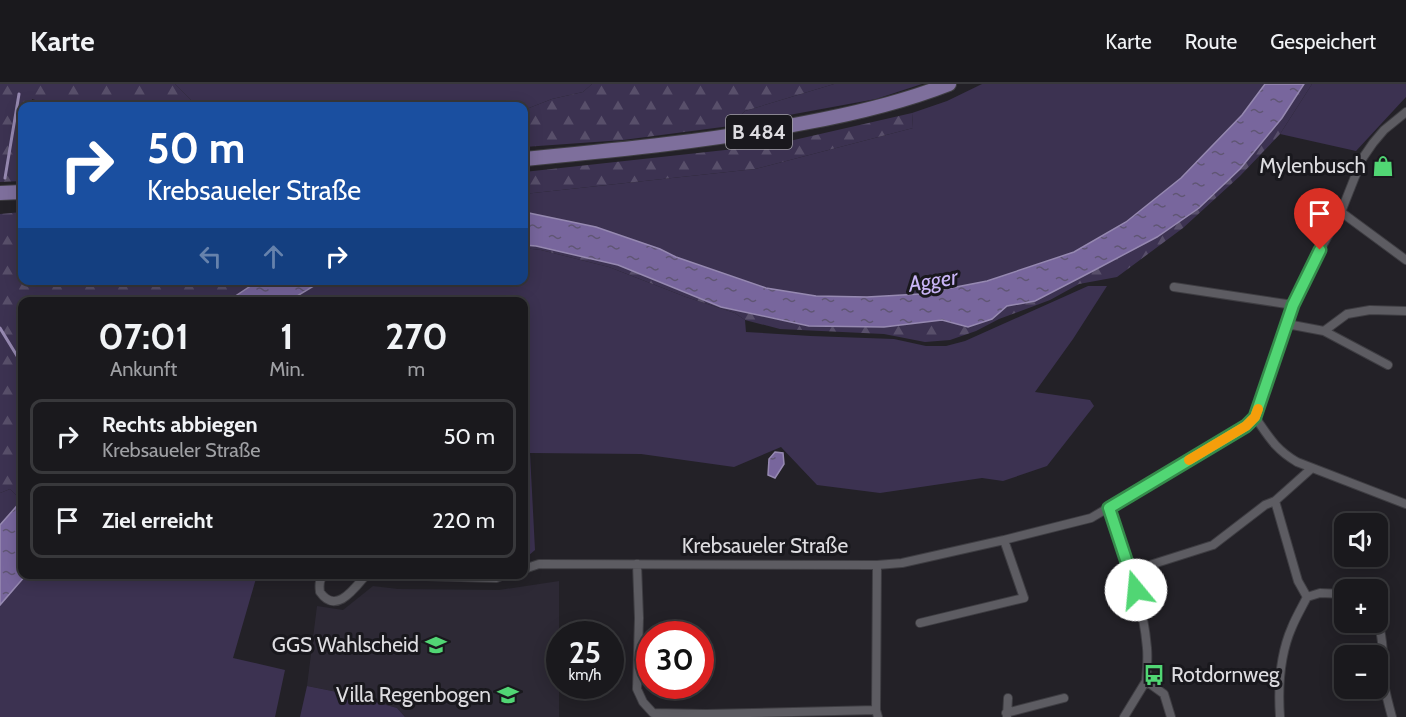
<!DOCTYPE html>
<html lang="de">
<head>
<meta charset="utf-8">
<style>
	:root { --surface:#1a191d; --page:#27262a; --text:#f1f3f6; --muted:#9fa0a4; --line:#38383b }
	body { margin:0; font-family:Cabin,sans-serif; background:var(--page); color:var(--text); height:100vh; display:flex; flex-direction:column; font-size:22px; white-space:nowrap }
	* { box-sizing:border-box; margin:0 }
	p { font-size:20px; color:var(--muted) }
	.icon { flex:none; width:33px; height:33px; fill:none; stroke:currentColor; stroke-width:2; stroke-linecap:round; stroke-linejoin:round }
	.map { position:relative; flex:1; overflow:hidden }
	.sheet { position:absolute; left:18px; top:213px; width:510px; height:282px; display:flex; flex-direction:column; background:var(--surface); border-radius:12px; box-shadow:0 3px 15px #0003,0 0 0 2px var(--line) }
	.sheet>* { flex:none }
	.hud { position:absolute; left:18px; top:18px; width:510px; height:183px; border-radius:12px; box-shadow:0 3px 15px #0003,0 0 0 2px var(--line); background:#1a4fa0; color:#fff; overflow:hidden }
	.fabs { position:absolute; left:1334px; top:429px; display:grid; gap:12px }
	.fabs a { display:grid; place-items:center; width:54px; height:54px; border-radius:12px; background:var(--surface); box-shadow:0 3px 15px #0003,0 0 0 2px var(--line); font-size:30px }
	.speed { position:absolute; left:546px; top:537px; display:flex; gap:12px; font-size:30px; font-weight:700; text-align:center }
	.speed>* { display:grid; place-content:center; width:78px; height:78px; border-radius:50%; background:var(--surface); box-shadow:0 3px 15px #0003,0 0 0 2px var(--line); line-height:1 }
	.speed small { font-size:15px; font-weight:400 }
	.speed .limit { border:9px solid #d22; background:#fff; color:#111 }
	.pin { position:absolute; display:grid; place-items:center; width:51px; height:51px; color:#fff; margin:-62px -26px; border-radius:50% 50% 50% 0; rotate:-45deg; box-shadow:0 0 6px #0007 }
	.pin .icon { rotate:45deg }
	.me { position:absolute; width:66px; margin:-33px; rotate:343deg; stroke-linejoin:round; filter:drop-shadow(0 0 4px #0008) }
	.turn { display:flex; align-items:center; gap:21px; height:126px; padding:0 30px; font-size:27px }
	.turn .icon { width:78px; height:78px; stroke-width:2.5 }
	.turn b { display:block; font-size:42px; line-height:51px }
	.lanes { display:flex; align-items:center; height:57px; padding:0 30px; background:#0003; justify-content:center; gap:30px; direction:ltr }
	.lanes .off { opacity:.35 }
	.eta { display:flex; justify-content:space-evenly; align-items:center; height:102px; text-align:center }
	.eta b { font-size:36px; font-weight:700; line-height:42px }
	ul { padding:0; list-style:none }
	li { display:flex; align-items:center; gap:18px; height:75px; margin:0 12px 9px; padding:0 18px; border:3px solid var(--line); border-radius:12px }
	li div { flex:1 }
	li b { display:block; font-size:22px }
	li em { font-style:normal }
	header { display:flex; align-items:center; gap:36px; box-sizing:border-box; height:84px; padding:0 30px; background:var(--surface); border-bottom:2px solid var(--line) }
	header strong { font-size:28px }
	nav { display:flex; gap:33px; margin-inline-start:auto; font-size:21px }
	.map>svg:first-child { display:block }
</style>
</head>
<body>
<header>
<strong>Karte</strong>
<nav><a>Karte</a><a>Route</a><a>Gespeichert</a></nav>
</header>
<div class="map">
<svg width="1406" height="633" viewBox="0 0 1406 633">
	<defs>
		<pattern id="forest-firs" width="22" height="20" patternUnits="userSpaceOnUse" patternTransform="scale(1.5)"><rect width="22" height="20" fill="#3c3251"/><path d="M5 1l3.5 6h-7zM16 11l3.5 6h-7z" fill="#584f6a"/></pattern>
		<pattern id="water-ripples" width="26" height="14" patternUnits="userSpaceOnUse" patternTransform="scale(1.5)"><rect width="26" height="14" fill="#78669d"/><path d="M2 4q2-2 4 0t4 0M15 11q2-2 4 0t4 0" fill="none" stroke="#605674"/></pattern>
	</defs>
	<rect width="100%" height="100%" fill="#232127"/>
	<path fill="#2d2935" d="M559 497V633H405L397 624 352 611 307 602 317 522 343 526 373 502 398 505 499 506Z"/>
	<path fill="#3c3251" d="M175 0H592L583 8 552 15 524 26V22H197Z
		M834 0H922L876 15 730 42 745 27Z
		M982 0H1265L1242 31 1181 94 1126 138 1074 168 987 197 920 210 867 213 816 212 766 204 676 173 660 165 596 143 524 128V110L755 85 913 44 912 29 947 17Z
		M1312 0H1406V13L1356 67 1280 50Z
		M524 164 541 166 609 183 686 213 735 229 745 236 746 248 811 252 894 255 926 262H946L965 257 1088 202H1107L1073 255 1035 308 1090 316 1094 322 1047 382 1003 397 982 394 880 409 817 401 781 363 734 383 641 370 530 369 535 466 528 472 524 474V218H289L322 197 524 196Z
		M10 405 22 417 0 441V409Z
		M26 491H257L233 574 285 586 275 633H0V521Z
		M307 602 352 611 397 624 405 633H300Z"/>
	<path fill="url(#forest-firs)" d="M0 0H175L197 22H54L32 15 31 22H22V97L0 98Z
		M592 0H834L745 27 730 42 623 56 524 63V26L552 15 583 8Z
		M1304 0H1312L1280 50 1240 92 1183 144 1117 193 1079 200 1050 216 999 235 976 247 950 256 925 258 884 250 780 245 745 236 735 229 686 213 609 183 541 166 524 164V161L536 162 618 181 721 223 808 242 884 243 942 236 968 243 992 235 1007 222 1035 217 1089 189 1157 153 1199 124 1240 84 1282 34Z
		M912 29 913 44 755 85 524 110V88L772 61Z
		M22 128V196L258 197 228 217 22 218V417L10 405 0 409V130Z"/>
	<path fill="url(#water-ripples)" stroke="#9689b1" stroke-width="1.5" d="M1265 0H1304L1282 34 1240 85 1199 124 1157 153 1089 189 1035 217 1007 222 992 235 968 243 942 236 884 243 809 242 721 223 618 181 536 162 524 161V128L596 143 660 165 676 173 766 204 816 212 867 213 920 210 987 197 1074 168 1126 138 1181 94 1242 31Z
		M258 197V196L322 197 289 217H228Z
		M775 368 783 369 784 380 775 394 768 391 769 375Z
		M22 416V490L26 491 0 521V441Z"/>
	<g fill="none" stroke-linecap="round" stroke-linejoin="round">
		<path stroke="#9689b1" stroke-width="3" d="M5 94 19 10
			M0 244 22 280"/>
		<defs>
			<path id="street" d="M1341 128 1406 176
				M1174 203 1293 221
				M1287 240 1324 247 1347 230 1370 226 1406 227
				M1324 247 1388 281
				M1255 333C1269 353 1275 365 1297 378L1406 420
				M1109 424C1125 470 1143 515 1147 564 1148 575 1147 586 1146 597L1164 610 1171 633
				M637 480 639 534 637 605 643 618 653 629 706 630 876 626
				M877 481 876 626 878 633
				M524 485 539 480 877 481 902 479 1004 456 1091 434 1247 342 1255 333 1293 221 1320 166 1341 128 1362 75 1373 59 1384 46 1406 28
				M1131 487 1213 461 1265 421 1275 417
				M327 490C319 492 319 501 320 508 336 531 354 505 366 491
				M356 490 496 494 506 490
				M1307 513 1298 497 1275 417 1312 384
				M1377 537C1385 556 1382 580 1384 600 1386 611 1389 622 1392 633
				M920 539 1024 514 1004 456
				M1006 629 1064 614
				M1007 633 1008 614
				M1124 633 1146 597
				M1280 633C1278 604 1280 570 1292 543 1296 533 1302 523 1307 513L1320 509 1344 510"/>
			<path id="primary" d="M524 75C617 66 712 57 804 39 853 30 903 18 949 0
				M0 109 22 108"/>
		</defs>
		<use href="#street" stroke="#3e3d42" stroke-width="10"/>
		<use href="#primary" stroke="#3e3d42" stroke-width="16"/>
		<use href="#street" stroke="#5d5c62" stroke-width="8"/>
		<use href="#primary" stroke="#7e6f9c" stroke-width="14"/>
	</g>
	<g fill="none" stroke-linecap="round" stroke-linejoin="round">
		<defs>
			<path id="route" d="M1136 506 1109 424 1246 342 1255 333 1293 221 1320 166"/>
		</defs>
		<use href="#route" stroke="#358b4b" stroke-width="15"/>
		<use href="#route" stroke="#51d674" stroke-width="10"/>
		<path stroke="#f59e0b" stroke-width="10" d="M1189 376 1246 342 1255 333 1258 325"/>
	</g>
	<defs>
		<symbol id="shop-bare" viewBox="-9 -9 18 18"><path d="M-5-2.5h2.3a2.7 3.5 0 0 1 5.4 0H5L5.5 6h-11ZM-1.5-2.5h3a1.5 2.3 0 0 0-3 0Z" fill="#51d674" stroke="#19181d" stroke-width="2.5" paint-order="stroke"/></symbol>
		<symbol id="school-bare" viewBox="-9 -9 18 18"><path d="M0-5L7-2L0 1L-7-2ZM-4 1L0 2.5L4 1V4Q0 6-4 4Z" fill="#51d674" stroke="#19181d" stroke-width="2.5" paint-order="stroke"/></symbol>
		<symbol id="bus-bare" viewBox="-9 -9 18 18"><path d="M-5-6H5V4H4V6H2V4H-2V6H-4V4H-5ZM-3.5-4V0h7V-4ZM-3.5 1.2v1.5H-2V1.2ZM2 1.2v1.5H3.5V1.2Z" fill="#51d674" stroke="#19181d" stroke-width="2.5" paint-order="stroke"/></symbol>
	</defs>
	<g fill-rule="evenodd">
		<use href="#shop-bare" x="1368" y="67" width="30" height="30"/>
		<use href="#school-bare" x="421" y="546" width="30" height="30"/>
		<use href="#bus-bare" x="1139" y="576" width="30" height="30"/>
		<use href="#school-bare" x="493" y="596" width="30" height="30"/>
	</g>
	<g text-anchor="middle" stroke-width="6" stroke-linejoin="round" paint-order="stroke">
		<rect fill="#19181d" stroke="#a2a1a6" stroke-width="1.5" x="726" y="31" width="66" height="34" rx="4.5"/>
		<g font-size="20" font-weight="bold" fill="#dddce0">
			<text x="759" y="55">B 484</text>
		</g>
		<g font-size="21" fill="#dddce0" stroke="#19181d" text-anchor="end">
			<text x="1366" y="89">Mylenbusch</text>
			<text x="419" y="568">GGS Wahlscheid</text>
			<text x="1171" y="598" text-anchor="start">Rotdornweg</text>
			<text x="491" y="618">Villa Regenbogen</text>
		</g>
		<g font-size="21" fill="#dddce0" stroke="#19181d">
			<text x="765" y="469">Krebsaueler Straße</text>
		</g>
		<g font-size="22" font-style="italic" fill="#c9b4f6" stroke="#19181d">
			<text transform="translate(933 196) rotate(-9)" y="8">Agger</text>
		</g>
	</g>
</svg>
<div class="fabs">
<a><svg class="icon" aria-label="sound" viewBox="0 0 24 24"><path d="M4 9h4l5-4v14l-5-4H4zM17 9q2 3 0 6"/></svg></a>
<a>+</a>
<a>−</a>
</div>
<div class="speed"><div>25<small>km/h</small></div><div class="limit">30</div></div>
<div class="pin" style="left:1320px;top:166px;background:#d93025"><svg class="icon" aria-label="arrive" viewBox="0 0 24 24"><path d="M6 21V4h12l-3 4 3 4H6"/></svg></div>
<svg class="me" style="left:1136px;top:506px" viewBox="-20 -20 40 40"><circle r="19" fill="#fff"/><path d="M0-13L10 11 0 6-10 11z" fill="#51d674"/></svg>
<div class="hud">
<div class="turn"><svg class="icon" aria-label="right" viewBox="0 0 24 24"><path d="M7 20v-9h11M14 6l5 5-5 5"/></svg><div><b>50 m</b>Krebsaueler Straße</div></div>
<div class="lanes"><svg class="icon off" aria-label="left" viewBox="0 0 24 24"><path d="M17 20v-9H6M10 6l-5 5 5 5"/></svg><svg class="icon off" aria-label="ahead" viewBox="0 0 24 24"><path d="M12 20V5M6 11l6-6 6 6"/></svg><svg class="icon" aria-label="right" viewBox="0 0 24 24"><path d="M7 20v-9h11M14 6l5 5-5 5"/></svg></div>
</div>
<section class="sheet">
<div class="eta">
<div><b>07:01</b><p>Ankunft</p></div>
<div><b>1</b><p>Min.</p></div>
<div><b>270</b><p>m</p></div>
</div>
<ul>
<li><svg class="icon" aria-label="right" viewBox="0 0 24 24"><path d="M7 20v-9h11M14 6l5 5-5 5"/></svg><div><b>Rechts abbiegen</b><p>Krebsaueler Straße</p></div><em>50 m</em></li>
<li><svg class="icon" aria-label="arrive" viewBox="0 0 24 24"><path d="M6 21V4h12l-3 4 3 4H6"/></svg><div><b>Ziel erreicht</b></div><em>220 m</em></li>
</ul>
</section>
</div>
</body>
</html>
